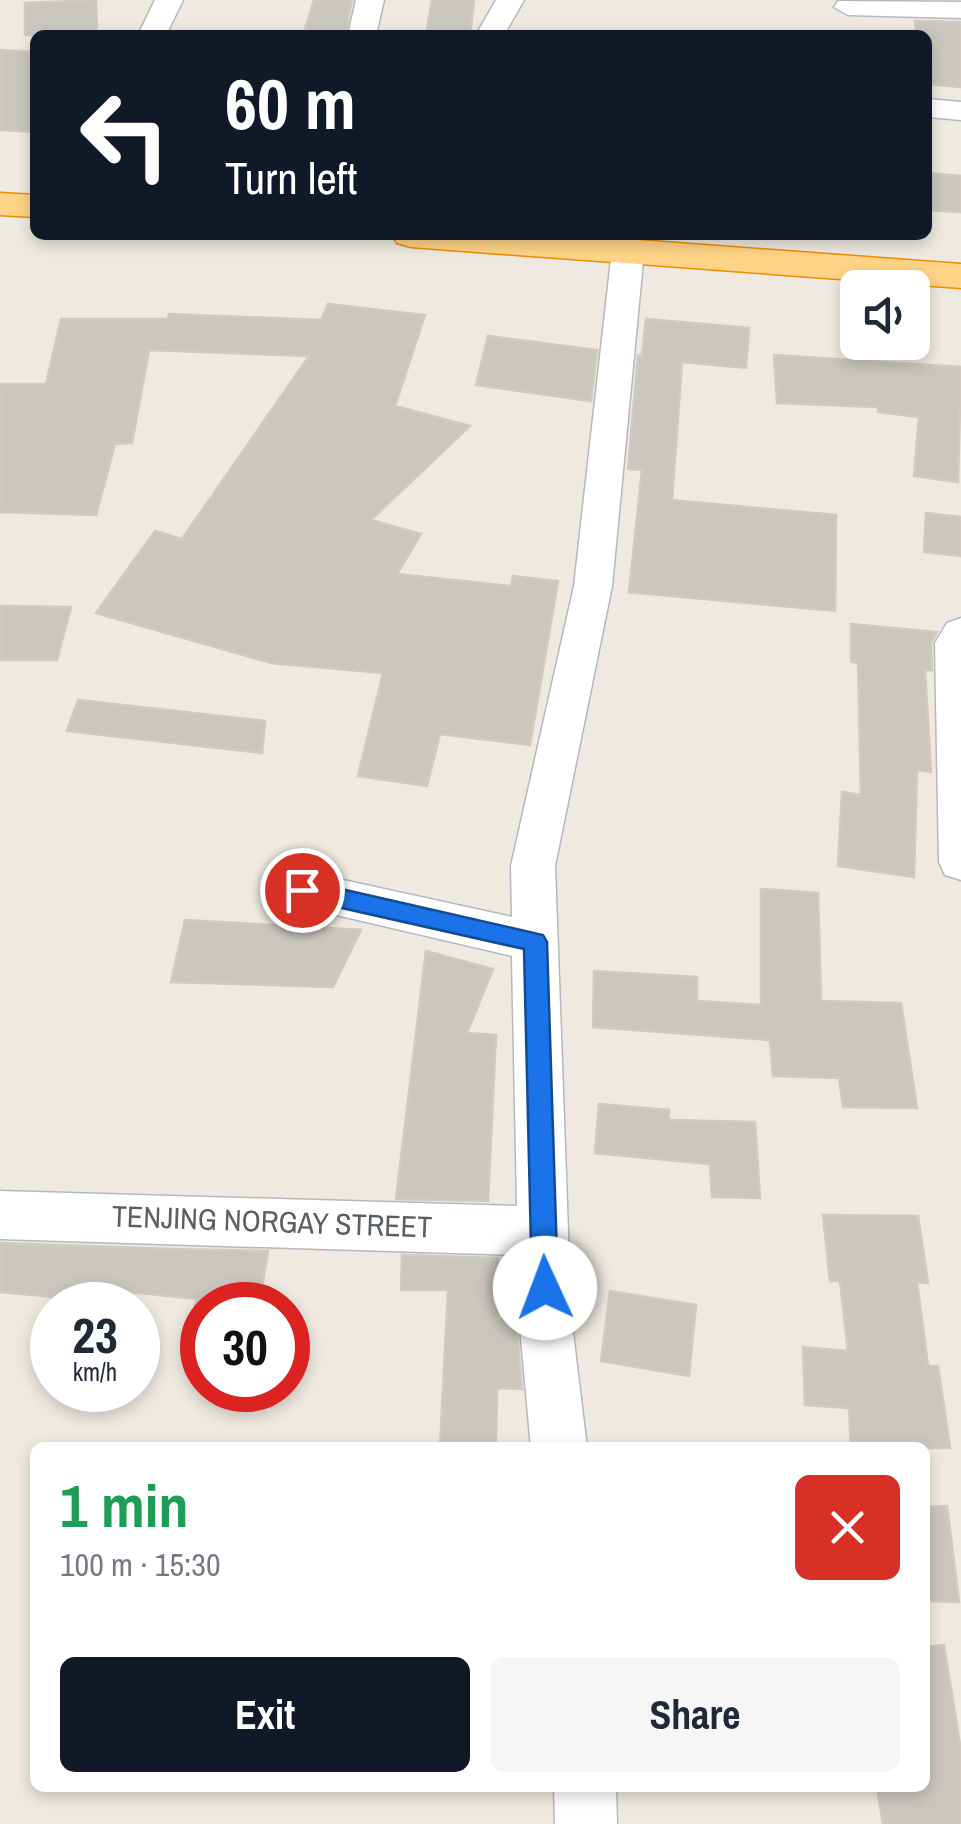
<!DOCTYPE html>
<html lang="en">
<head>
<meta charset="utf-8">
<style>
	:root { --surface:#fff; --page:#f6f6f7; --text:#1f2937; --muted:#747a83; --accent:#111827 }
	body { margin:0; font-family:"Archivo Narrow",sans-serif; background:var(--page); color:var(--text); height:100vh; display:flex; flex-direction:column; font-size:38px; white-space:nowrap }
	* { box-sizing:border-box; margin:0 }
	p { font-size:32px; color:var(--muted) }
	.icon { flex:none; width:55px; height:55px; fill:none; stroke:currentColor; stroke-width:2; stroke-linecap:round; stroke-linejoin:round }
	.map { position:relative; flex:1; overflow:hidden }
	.panel { position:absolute; left:30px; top:1442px; width:900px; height:350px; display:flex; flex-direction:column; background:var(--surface); border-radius:15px; box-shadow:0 5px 15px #0003 }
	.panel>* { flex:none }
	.top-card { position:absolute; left:30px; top:30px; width:902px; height:210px; border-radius:15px; box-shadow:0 5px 15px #0003; background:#111827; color:#fff; overflow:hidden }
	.tools { position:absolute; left:840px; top:270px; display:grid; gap:20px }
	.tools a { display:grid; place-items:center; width:90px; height:90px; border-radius:15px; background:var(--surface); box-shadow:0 5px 15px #0003; font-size:50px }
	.speed { position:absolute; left:30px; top:1282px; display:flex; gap:20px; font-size:50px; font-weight:700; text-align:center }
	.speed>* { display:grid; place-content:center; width:130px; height:130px; border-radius:50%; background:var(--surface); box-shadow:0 5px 15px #0003; line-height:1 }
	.speed small { font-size:25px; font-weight:400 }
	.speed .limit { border:15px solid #d22; background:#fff; color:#111 }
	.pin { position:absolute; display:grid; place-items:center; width:85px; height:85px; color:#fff; margin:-42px; border:5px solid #fff; border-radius:50%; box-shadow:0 2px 10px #0007 }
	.me { position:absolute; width:110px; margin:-55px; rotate:358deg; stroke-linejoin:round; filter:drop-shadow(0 0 8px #0008) }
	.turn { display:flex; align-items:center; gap:35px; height:210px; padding:0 30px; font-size:45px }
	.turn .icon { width:130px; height:130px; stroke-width:2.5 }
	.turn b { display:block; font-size:70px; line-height:85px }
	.round { display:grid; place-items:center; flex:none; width:105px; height:105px; border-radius:15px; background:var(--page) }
	.overview { display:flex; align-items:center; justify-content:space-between; height:170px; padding:0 30px }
	h1 { font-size:60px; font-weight:700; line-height:75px; color:#1e9e55 }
	.button { display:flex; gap:20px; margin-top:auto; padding:20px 30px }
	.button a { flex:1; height:115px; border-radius:15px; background:var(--accent); color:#fff; font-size:40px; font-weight:700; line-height:115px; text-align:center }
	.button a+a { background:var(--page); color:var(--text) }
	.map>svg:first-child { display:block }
</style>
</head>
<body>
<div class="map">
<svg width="961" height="1824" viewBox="0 0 961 1824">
	<rect width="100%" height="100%" fill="#eeeae1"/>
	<path fill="#cac7c0" stroke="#d2cabf" stroke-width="2.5" d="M96 0 97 35H25V3Z
		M314 0H352L345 35H303Z
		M432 0H474L470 35H426Z
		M915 21 960 22 961 87 928 84V35H916Z
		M0 50 35 52V132L0 130Z
		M928 173 961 176V212L928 210Z
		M328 304 425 315 395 406 470 426 371 520 421 534 397 574 511 586 513 576 558 581 530 745 440 734 427 786 358 776 383 673 271 663 96 613 155 531 182 539 309 356 149 350 132 443 115 444 96 515 0 512V384H46L61 319H168L169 314 321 320Z
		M646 319 749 328 746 368 682 362 672 500 836 515 835 611 629 592 642 470 628 469 638 355 642 356Z
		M488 336 597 350 591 401 476 385Z
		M774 355 961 367 958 482 914 476 919 417 878 412V407L777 403Z
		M926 513 961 517V556L924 552Z
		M0 606 71 607 57 660H0Z
		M851 624 937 632 931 643 932 670H925L931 772 917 770 914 877 838 866 842 792 861 795 858 663 851 662Z
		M78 700 265 721 262 753 67 731Z
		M761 889 818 893 821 1001 901 1003 917 1108 843 1107 839 1078 773 1076 770 1040 593 1027 594 971 697 977V1001L761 1005Z
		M185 920 361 930 333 987 171 982Z
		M426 951 493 969 467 1033 496 1035 488 1201 396 1199Z
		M599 1104 669 1110V1120L755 1122 760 1198 712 1197 710 1164 595 1153Z
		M823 1215 918 1216 928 1283 917 1282 928 1366H938L950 1448H851L849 1408 805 1405 803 1347 848 1351 840 1281H830Z
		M0 1243 172 1249 268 1251 259 1305H195L197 1299 120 1291 118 1303 0 1292Z
		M402 1255 498 1258V1319L516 1320 522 1389 497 1388 496 1448H440L448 1290H401Z
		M610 1291 696 1305 689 1376 601 1361Z
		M947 1506 959 1602 925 1601V1507Z
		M944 1645 961 1751V1824H883L877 1788H925V1647Z"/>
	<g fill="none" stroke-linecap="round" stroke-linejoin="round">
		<defs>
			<path id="street" d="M155 0H183L166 35H138Z
				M356 0H384L376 35H348Z
				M496 0H524L504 35H476Z
				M838 1 961 2V18L848 15 834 7Z
				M928 99 961 102V120L928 117Z
				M628 241 639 244 644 251 612 586 555 866 571 1316 587 1448H531L519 1316 518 1255 0 1239V1191L517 1206 512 956 302 907 286 902 280 889 286 876 302 871 512 917 511 866 574 586 612 251 617 244Z
				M961 618V880L945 875 939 862 935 643 947 623Z
				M554 1788H616L617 1824H555Z"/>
			<path id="highway" d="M0 193 35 195V217L0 215Z
				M392 235H569L961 264V288L411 247 397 243Z"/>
		</defs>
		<use href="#street" stroke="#b4b8bd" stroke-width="3"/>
		<use href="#highway" stroke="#ef8c00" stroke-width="3"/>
		<use href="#street" fill="#fff" fill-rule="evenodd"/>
		<use href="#highway" fill="#ffd487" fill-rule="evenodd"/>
	</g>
	<path fill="#1a73e8" stroke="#114b97" stroke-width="2.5" d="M302 880 543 935 547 942 558 1288 554 1297 545 1301 535 1297 532 1288 524 949 302 899 290 890Z"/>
	<g text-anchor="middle" stroke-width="9" stroke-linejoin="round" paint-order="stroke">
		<g font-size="30" fill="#5a5f63" stroke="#fff">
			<text transform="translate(272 1222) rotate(2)" y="10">TENJING NORGAY STREET</text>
		</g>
	</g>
</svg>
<div class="tools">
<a><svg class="icon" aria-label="sound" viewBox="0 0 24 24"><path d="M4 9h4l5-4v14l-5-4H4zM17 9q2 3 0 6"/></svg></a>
</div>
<div class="speed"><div>23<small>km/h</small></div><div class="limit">30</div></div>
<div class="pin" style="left:302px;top:890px;background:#d93025"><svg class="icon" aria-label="arrive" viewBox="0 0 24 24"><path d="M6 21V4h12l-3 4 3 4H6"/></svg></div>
<svg class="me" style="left:545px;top:1288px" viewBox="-20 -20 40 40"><circle r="19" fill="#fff"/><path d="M0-13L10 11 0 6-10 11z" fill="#1a73e8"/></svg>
<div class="top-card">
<div class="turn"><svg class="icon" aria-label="left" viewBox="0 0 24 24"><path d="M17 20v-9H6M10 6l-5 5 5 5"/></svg><div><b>60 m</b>Turn left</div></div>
</div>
<section class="panel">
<div class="overview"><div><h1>1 min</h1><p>100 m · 15:30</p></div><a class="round" style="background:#d93025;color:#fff"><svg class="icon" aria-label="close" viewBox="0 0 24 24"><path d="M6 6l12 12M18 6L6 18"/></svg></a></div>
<div class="button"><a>Exit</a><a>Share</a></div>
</section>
</div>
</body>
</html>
